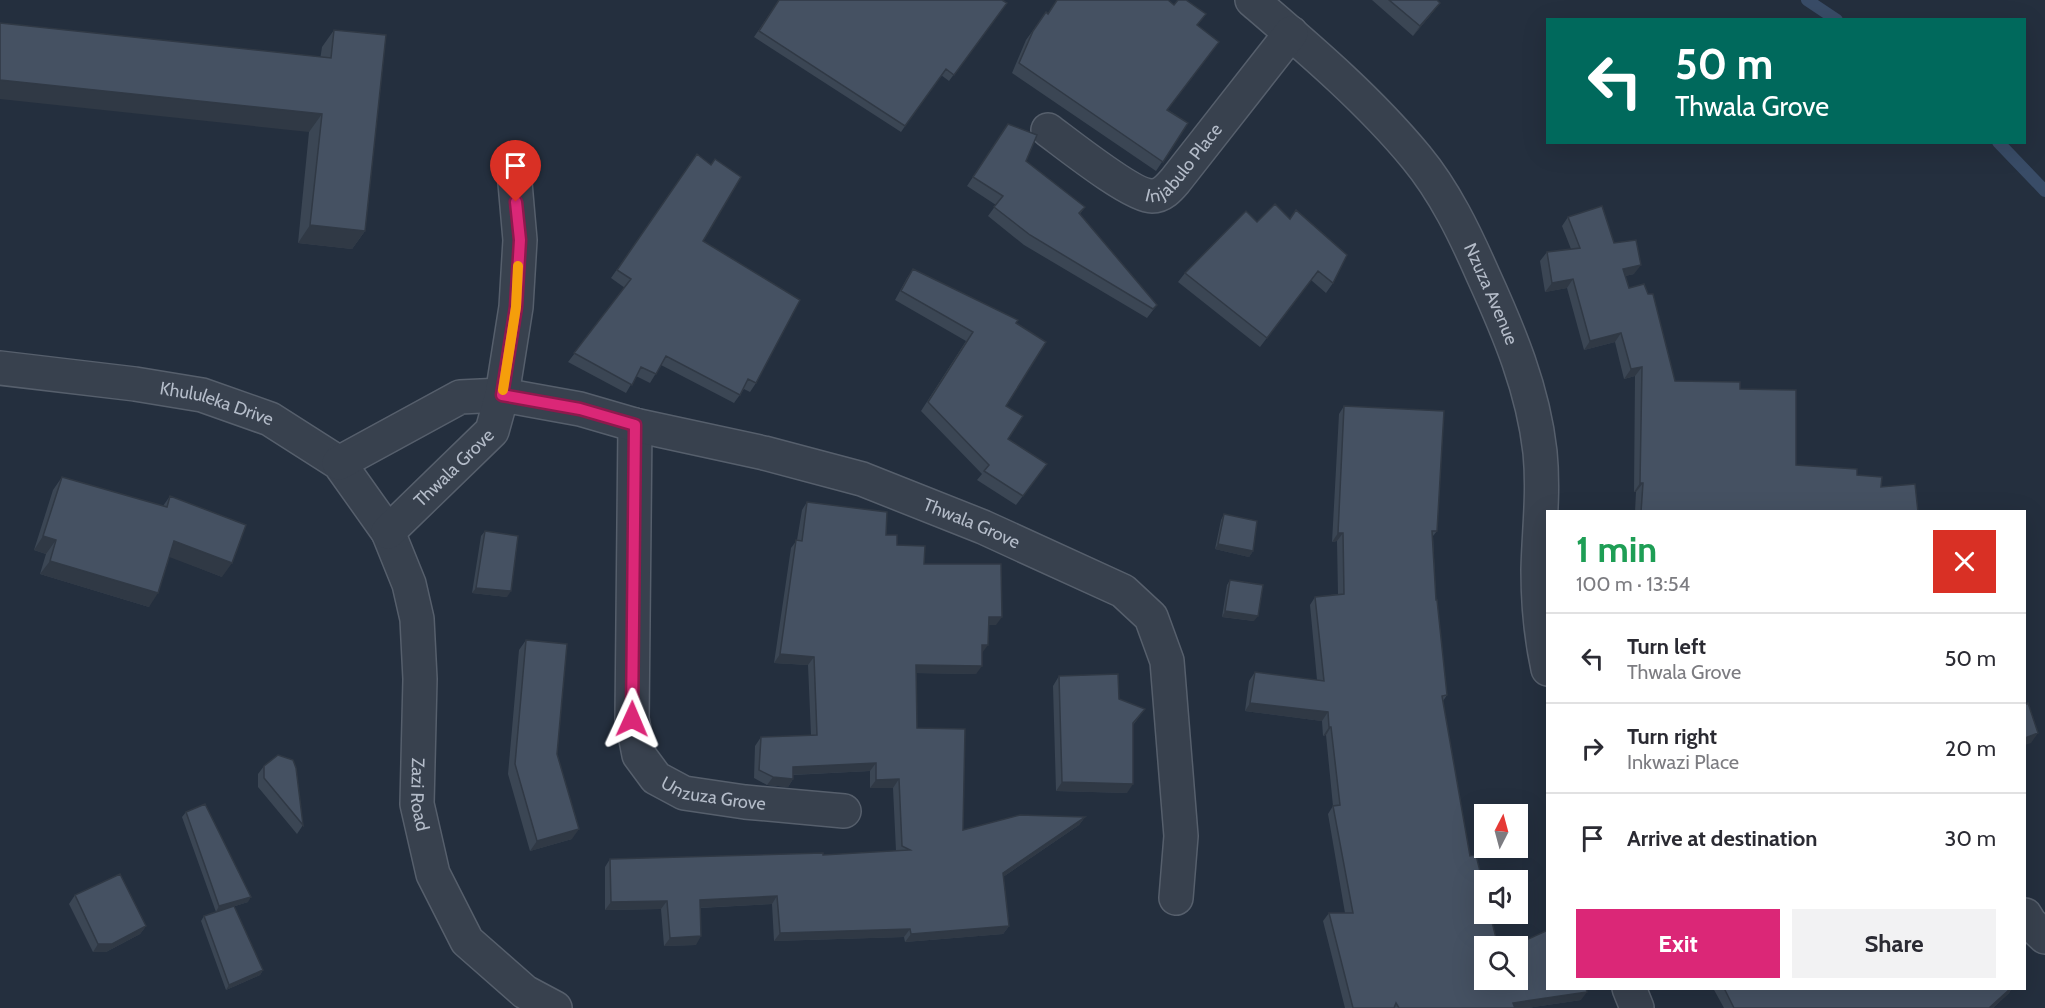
<!DOCTYPE html>
<html lang="en">
<head>
<meta charset="utf-8">
<style>
	:root { --surface:#fff; --page:#f2f2f3; --text:#2b2b33; --muted:#7c7c81; --line:#e1e1e2; --accent:#db2777 }
	body { margin:0; font-family:Cabin,sans-serif; background:var(--page); color:var(--text); height:100vh; display:flex; flex-direction:column; font-size:22px; white-space:nowrap }
	* { box-sizing:border-box; margin:0 }
	p { font-size:20px; color:var(--muted) }
	.icon { flex:none; width:33px; height:33px; fill:none; stroke:currentColor; stroke-width:2; stroke-linecap:round; stroke-linejoin:round }
	.map { position:relative; flex:1; overflow:hidden }
	.details { position:absolute; left:1546px; top:510px; width:480px; height:480px; display:flex; flex-direction:column; background:var(--surface); border-radius:0px; box-shadow:0 6px 24px #0002 }
	.details>* { flex:none }
	.guide { position:absolute; left:1546px; top:18px; width:480px; height:126px; border-radius:0px; box-shadow:0 6px 24px #0002; background:#00695c; color:#fff; overflow:hidden }
	.needle { width:39px; rotate:6deg }
	.controls { position:absolute; left:1474px; top:804px; display:grid; gap:12px }
	.controls a { display:grid; place-items:center; width:54px; height:54px; border-radius:0px; background:var(--surface); box-shadow:0 6px 24px #0002; font-size:30px }
	.pin { position:absolute; display:grid; place-items:center; width:51px; height:51px; color:#fff; margin:-62px -26px; border-radius:50% 50% 50% 0; rotate:-45deg; box-shadow:0 0 6px #0007 }
	.pin .icon { rotate:45deg }
	.me { position:absolute; width:66px; margin:-33px; rotate:1deg; stroke-linejoin:round; filter:drop-shadow(0 0 4px #0008) }
	.turn { display:flex; align-items:center; gap:21px; height:126px; padding:0 30px; font-size:27px }
	.turn .icon { width:78px; height:78px; stroke-width:2.5 }
	.turn b { display:block; font-size:42px; line-height:51px }
	.round { display:grid; place-items:center; flex:none; width:63px; height:63px; border-radius:0px; background:var(--page) }
	.head { display:flex; align-items:center; justify-content:space-between; height:102px; padding:0 30px }
	h1 { font-size:36px; font-weight:800; line-height:45px; color:#1e9e55 }
	.cta { display:flex; gap:12px; margin-top:auto; padding:12px 30px }
	.cta a { flex:1; height:69px; border-radius:0px; background:var(--accent); color:#fff; font-size:24px; font-weight:800; line-height:69px; text-align:center }
	.cta a+a { background:var(--page); color:var(--text) }
	ul { padding:0; list-style:none }
	li { display:flex; align-items:center; gap:18px; height:90px; padding:0 30px; border-top:2px solid var(--line) }
	li div { flex:1 }
	li b { display:block; font-size:22px }
	li em { font-style:normal }
	.map>svg:first-child { display:block }
</style>
</head>
<body>
<div class="map">
<svg width="2045" height="1008" viewBox="0 0 2045 1008">
	<rect width="100%" height="100%" fill="#242f3e"/>
	<g fill="none" stroke-linecap="round" stroke-linejoin="round">
		<path stroke="#394c67" stroke-width="12" d="M1807 0 1837 20
			M1998 142 2045 191"/>
		<defs>
			<g id="minor">
				<path id="s1" d="M1252 0C1309 49 1368 99 1416 157 1445 192 1465 234 1483 275 1509 332 1533 389 1540 452 1544 493 1539 529 1538 570 1538 602 1541 637 1548 669"/>
				<path id="s2" d="M1048 130C1067 144 1132 196 1152 196 1162 196 1169 188 1175 181L1291 33"/>
				<path id="s3" d="M0 368 135 384 202 395 270 419 339 463 388 532 409 584 417 619 420 679 417 804 433 874 467 941 525 992 555 1008"/>
				<path id="s4" d="M635 425 632 719 639 755 656 778 684 793 745 802 844 811"/>
				<path id="s5" d="M339 463 460 397 502 395 580 409 635 425 764 453 862 479 983 527 1123 591 1151 617 1167 661 1181 836 1176 898"/>
				<path id="s6" d="M388 532 492 431 502 395 516 307 520 240 515 183"/>
				<path d="M2025 915 2030 923 2045 937"/>
				<path d="M1629 988 1637 1008"/>
			</g>
		</defs>
		<use href="#minor" stroke="#565f6c" stroke-width="36"/>
		<use href="#minor" stroke="#38414e" stroke-width="33"/>
	</g>
	<path fill="#3b4654" d="M779 0 1007 3 949 81 941 75 901 132 754 37Z
		M1372 0H1437L1433 12 1413 36Z
		M1046 12 1048 13 1197 26 1168 110 1188 123 1156 171 1012 73 1026 40Z
		M334 30 365 231 352 249 298 243 309 132 322 47Z
		M1008 124 1026 161 1085 207 1080 214 1157 305 1147 318 1024 245 988 216 996 205 967 186Z
		M697 154 703 241 756 383 750 392 744 389 734 403 661 365 650 383 636 376 626 393 568 362 625 288 611 278Z
		M1568 217 1614 243 1634 274 1625 276 1629 288 1675 381 1740 389 1796 465 1857 475 1881 487 1918 512H1635L1636 492H1634L1635 376 1624 379 1615 342 1584 350 1567 288 1545 292 1540 261 1547 252 1571 249 1562 226Z
		M1257 222 1333 283 1326 293 1311 280 1260 347 1178 282 1185 273Z
		M913 269 1016 323 1006 406 1008 439 1047 464 1016 505 977 480 982 474 921 411 966 341 895 300 907 278Z
		M1344 406 1437 531 1433 536 1436 600 1447 695 1443 701 1485 946 1581 1000 1527 1008H1345L1323 921 1329 913H1345L1328 814 1333 806 1326 735 1323 736 1322 721 1245 711 1249 681 1255 672 1317 680 1310 605 1315 597 1338 594 1337 541 1332 542 1339 414Z
		M62 477 163 506 170 496 222 577 169 556 149 607 40 574 46 554 34 550 53 490Z
		M807 502 886 535 897 545 924 564 996 625H988L982 653 976 674 916 673 917 728 963 830 1085 817 1079 825 1003 877 1009 926 1003 934 905 942 904 937 774 941 772 904 700 908 696 945 664 946 661 909 605 910V867L610 859 823 855 896 851 893 788H870V771L793 775V779L788 787 767 785 754 778 755 746 761 737 811 735 808 665 774 663 791 548 797 540 802 510Z
		M1224 514 1253 551 1249 557 1215 549 1221 520Z
		M485 531 507 597 472 593 481 536Z
		M1230 580 1254 621 1222 617 1227 585Z
		M526 640 557 754 572 839 530 851 508 774 519 650Z
		M1059 676 1145 709 1133 725 1127 793 1056 791 1053 686Z
		M264 766 303 825 297 834 258 787V774Z
		M186 812 248 902 216 912 182 817Z
		M75 895 146 926 140 934 106 952H93L69 904Z
		M204 916 263 970 260 975 226 990 201 921Z
		M1713 988H2012L2009 993 1993 1008H1724Z"/>
	<path fill="#303945" d="M1440 3 1433 12 1413 36 1420 26Z
		M0 80 322 114 309 132 0 99Z
		M310 225 365 231 352 249 298 243Z
		M1641 265 1634 274 1616 278 1623 269Z
		M1573 279 1567 288 1545 292 1552 283Z
		M1621 333 1615 342 1584 350 1590 341Z
		M1642 367 1635 376 1624 379 1631 369Z
		M1640 483H1643L1636 492H1634Z
		M1338 533H1343L1337 541 1332 542Z
		M43 536 56 540 46 554 34 550Z
		M174 541 232 563 222 577 164 555Z
		M1218 544 1253 551 1249 557 1215 549Z
		M50 561 158 593 149 607 40 574Z
		M476 588 511 591 507 597 472 593Z
		M1225 611 1258 616 1254 621 1222 617Z
		M989 617H1002L996 625H983Z
		M982 645H988L982 653Z
		M780 654 814 657 808 665 774 663Z
		M916 665 982 666 976 674 910 673Z
		M1250 703 1328 712 1322 721 1245 711Z
		M1329 727H1331L1326 735 1323 736Z
		M2038 733 2031 743 2025 745V738Z
		M876 763 870 771 787 775 793 767Z
		M773 777 793 779 788 787 767 785Z
		M899 779 893 788H870L876 780Z
		M1062 782 1133 784 1127 793 1056 791Z
		M1085 817 1079 825 997 881 1003 873Z
		M579 829 572 839 530 851 537 841Z
		M777 896 772 904 694 908 700 900Z
		M251 897 248 902 216 912 219 906Z
		M667 901 661 909 605 910 611 902Z
		M146 926 140 934 106 952H93L98 944Z
		M1009 926 1003 934 905 942 911 934Z
		M910 929 904 937 774 941 780 933Z
		M701 936 696 945 664 946 670 938Z
		M263 970 260 975 226 990 229 985Z
		M2011 988H2012L2009 993 1993 1008H1989Z
		M1587 992 1581 1000 1527 1008H1509L1513 1003Z"/>
	<path fill="#455162" stroke="#303945" stroke-width="1.5" d="M779 0H1002L1007 3 954 75 946 69 905 126 759 31Z
		M1057 0H1168L1174 5 1178 0H1186L1206 14 1197 25 1219 42 1167 110 1188 123 1163 162 1019 63 1033 31 1046 12 1048 14Z
		M1389 0H1437L1440 3 1420 26Z
		M0 23 331 58 334 30 386 35 365 231 310 225 322 114 0 80Z
		M1008 124 1037 135 1026 161 1085 207 1079 213 1157 305 1153 309 1030 235 994 207 1003 196 973 177Z
		M697 154 711 165 715 159 741 177 703 241 800 300 756 383 748 379 740 395 666 356 656 374 641 367 632 385 574 353 631 279 617 270Z
		M1275 204 1290 219 1296 210 1347 255 1333 283 1318 271 1267 338 1185 273 1246 211 1257 222Z
		M1602 206 1614 243 1636 240 1641 265 1623 269 1629 288 1644 284 1648 294H1653L1675 381 1740 382V389L1796 390V465L1857 469V475L1882 477 1881 487 1915 484 1918 512H1641L1643 483H1640L1642 367 1631 369 1621 333 1590 341 1573 279 1552 283 1547 252 1580 248 1568 217Z
		M913 269 1018 320 1016 323 1046 342 1006 406 1023 416 1008 439 1047 464 1023 496 984 471 989 465 928 402 973 332 901 291Z
		M1344 406 1444 411 1437 531H1432L1436 600H1437L1447 695 1442 696 1470 856 1476 855 1485 892V914H1490L1498 946H1485V980H1518V946H1513L1548 930V988H1586L1587 992 1513 1003 1515 1008H1399L1396 1003 1394 1008H1353L1329 913H1353L1333 806 1340 805 1331 727H1329L1328 712 1250 703 1255 672 1324 681 1315 597 1344 594 1343 533H1338Z
		M62 477 167 507 170 496 246 525 232 563 174 541 158 593 50 561 56 540 43 536Z
		M807 502 887 512 886 535H897V545L925 546 924 564H1001L1002 617H989L988 645H982V666L916 665 917 728 965 729 963 830 1020 815 1085 817 1003 873 1009 926 911 934 910 929 780 933 777 896 700 900 701 936 670 938 667 901 611 902 610 859 823 853V855L910 850 902 846 899 779 876 780V763L793 767V779L773 777 759 770 761 737 817 735 814 657 780 654 796 540 802 541Z
		M1224 514 1257 521 1253 551 1218 544Z
		M485 531 518 536 511 591 476 588Z
		M1230 580 1263 585 1258 616 1225 611Z
		M526 640 567 644 557 754 579 829 537 841 515 764Z
		M1118 674 1119 699 1145 709 1133 723V784L1062 782 1059 676Z
		M2028 703 2038 733 2025 738V705Z
		M278 755 293 760 296 768 303 825 264 778V766Z
		M205 804 251 897 219 906 186 812Z
		M120 874 146 926 112 944H98L75 895Z
		M234 906 263 970 229 985 204 916Z
		M1724 988H2011L1989 1008H1734Z"/>
	<g fill="none" stroke-linecap="round" stroke-linejoin="round">
		<defs>
			<path id="route" d="M516 202 520 240 516 307 502 395 580 409 635 425 632 719"/>
		</defs>
		<use href="#route" stroke="#8e194d" stroke-width="15"/>
		<use href="#route" stroke="#db2777" stroke-width="10"/>
		<path stroke="#f59e0b" stroke-width="10" d="M503 390 516 307 518 266"/>
	</g>
	<g text-anchor="middle" stroke-width="4.5" stroke-linejoin="round" paint-order="stroke">
		<g font-size="18" fill="#b4bcc9" stroke="#1d2633">
			<text dy="6" stroke="none"><textPath href="#s2" startOffset="170">Injabulo Place</textPath></text>
			<text dy="6" stroke="none"><textPath href="#s1" startOffset="384">Nzuza Avenue</textPath></text>
			<text dy="6" stroke="none"><textPath href="#s3" startOffset="220">Khululeka Drive</textPath></text>
			<text dy="6" stroke="none"><textPath href="#s6" startOffset="92">Thwala Grove</textPath></text>
			<text dy="6" stroke="none"><textPath href="#s5" startOffset="668">Thwala Grove</textPath></text>
			<text dy="6" stroke="none"><textPath href="#s4" startOffset="420">Unzuza Grove</textPath></text>
			<text dy="6" stroke="none"><textPath href="#s3" startOffset="710">Zazi Road</textPath></text>
		</g>
	</g>
</svg>
<div class="controls">
<a><svg class="needle" viewBox="-14 -14 28 28"><path d="M0-13l5 13h-10z" fill="#e53935"/><path d="M0 13l5-13h-10z" fill="#7c7c81"/></svg></a>
<a><svg class="icon" aria-label="sound" viewBox="0 0 24 24"><path d="M4 9h4l5-4v14l-5-4H4zM17 9q2 3 0 6"/></svg></a>
<a><svg class="icon" aria-label="search" viewBox="0 0 24 24"><circle cx="10" cy="10" r="6"/><path d="M15 15l6 6"/></svg></a>
</div>
<div class="pin" style="left:516px;top:202px;background:#d93025"><svg class="icon" aria-label="arrive" viewBox="0 0 24 24"><path d="M6 21V4h12l-3 4 3 4H6"/></svg></div>
<svg class="me" style="left:632px;top:719px" viewBox="-20 -20 40 40"><path d="M0-17L14 15 0 8-14 15z" fill="#db2777" stroke="#fff" stroke-width="4"/></svg>
<div class="guide">
<div class="turn"><svg class="icon" aria-label="left" viewBox="0 0 24 24"><path d="M17 20v-9H6M10 6l-5 5 5 5"/></svg><div><b>50 m</b>Thwala Grove</div></div>
</div>
<section class="details">
<div class="head"><div><h1>1 min</h1><p>100 m · 13:54</p></div><a class="round" style="background:#d93025;color:#fff"><svg class="icon" aria-label="close" viewBox="0 0 24 24"><path d="M6 6l12 12M18 6L6 18"/></svg></a></div>
<ul>
<li><svg class="icon" aria-label="left" viewBox="0 0 24 24"><path d="M17 20v-9H6M10 6l-5 5 5 5"/></svg><div><b>Turn left</b><p>Thwala Grove</p></div><em>50 m</em></li>
<li><svg class="icon" aria-label="right" viewBox="0 0 24 24"><path d="M7 20v-9h11M14 6l5 5-5 5"/></svg><div><b>Turn right</b><p>Inkwazi Place</p></div><em>20 m</em></li>
<li><svg class="icon" aria-label="arrive" viewBox="0 0 24 24"><path d="M6 21V4h12l-3 4 3 4H6"/></svg><div><b>Arrive at destination</b></div><em>30 m</em></li>
</ul>
<div class="cta"><a>Exit</a><a>Share</a></div>
</section>
</div>
</body>
</html>
